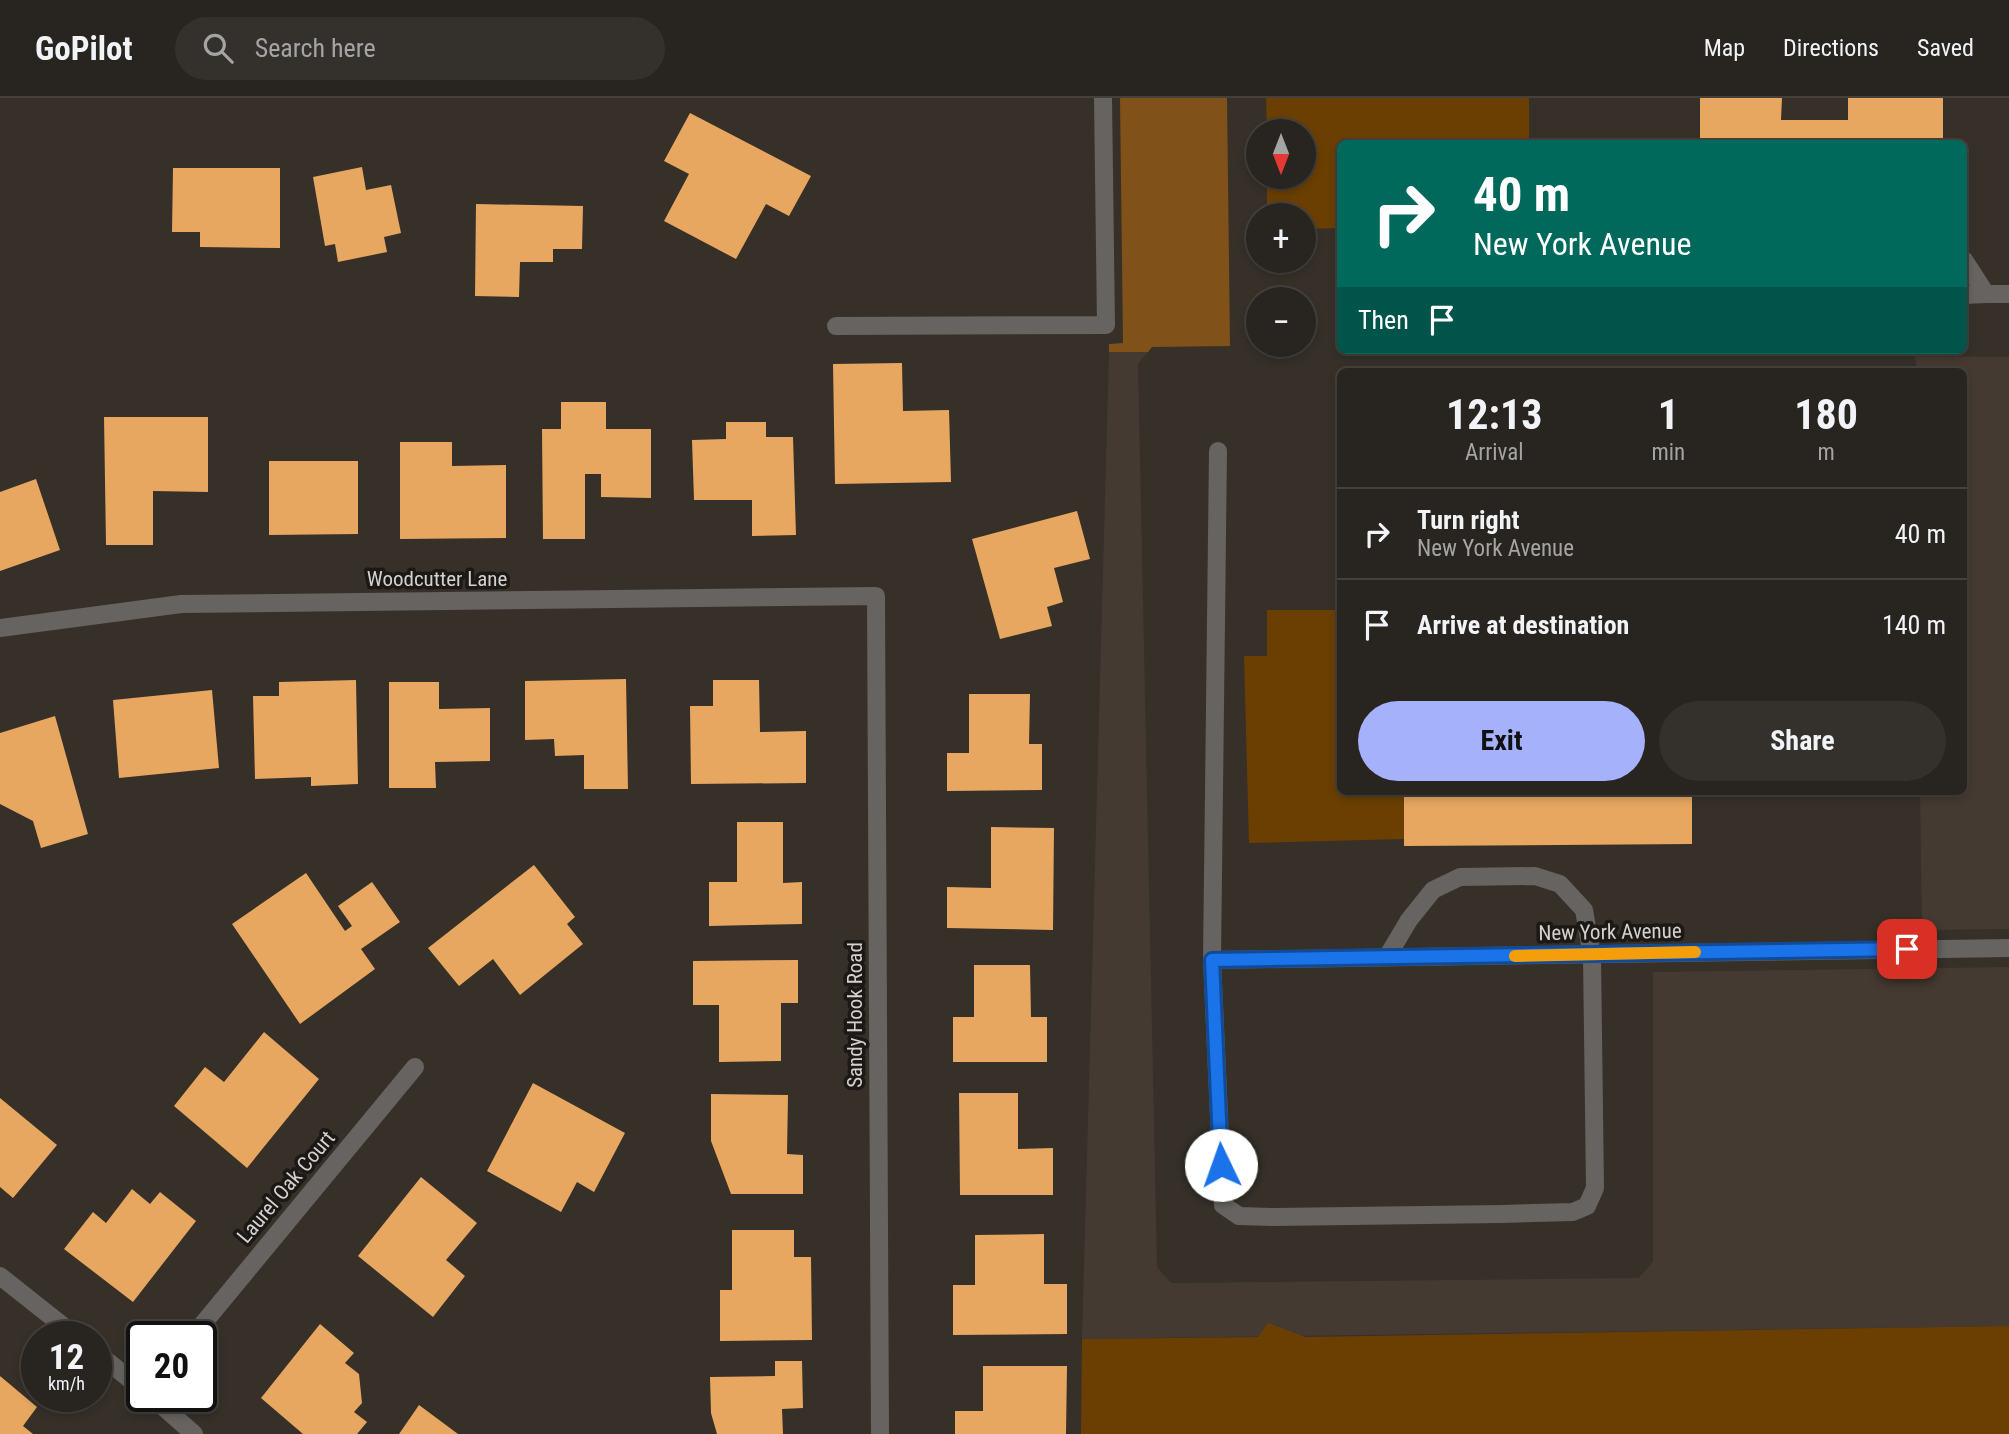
<!DOCTYPE html>
<html lang="en">
<head>
<meta charset="utf-8">
<style>
	:root { --surface:#28241f; --page:#34302c; --text:#f1f3f6; --muted:#a5a4a4; --line:#44413d; --accent:#a6b1fc }
	body { margin:0; font-family:"Roboto Condensed",sans-serif; background:var(--page); color:var(--text); height:100vh; display:flex; flex-direction:column; font-size:26px; white-space:nowrap }
	* { box-sizing:border-box; margin:0 }
	p { font-size:23px; color:var(--muted) }
	.icon { flex:none; width:38px; height:38px; fill:none; stroke:currentColor; stroke-width:2; stroke-linecap:round; stroke-linejoin:round }
	.map { position:relative; flex:1; overflow:hidden }
	.sheet { position:absolute; left:1337px; top:270px; width:630px; height:427px; display:flex; flex-direction:column; background:var(--surface); border-radius:10px; box-shadow:0 4px 10px #0003,0 0 0 2px var(--line) }
	.sheet>* { flex:none }
	.guide { position:absolute; left:1337px; top:42px; width:630px; height:214px; border-radius:10px; box-shadow:0 4px 10px #0003,0 0 0 2px var(--line); background:#00695c; color:#fff; overflow:hidden }
	.needle { width:46px; rotate:180deg }
	.fabs { position:absolute; left:1246px; top:21px; display:grid; gap:14px }
	.fabs a { display:grid; place-items:center; width:70px; height:70px; border-radius:50%; background:var(--surface); box-shadow:0 4px 10px #0003,0 0 0 2px var(--line); font-size:35px }
	.speed { position:absolute; left:21px; top:1223px; display:flex; gap:14px; font-size:35px; font-weight:700; text-align:center }
	.speed>* { display:grid; place-content:center; width:91px; height:91px; border-radius:50%; background:var(--surface); box-shadow:0 4px 10px #0003,0 0 0 2px var(--line); line-height:1 }
	.speed small { font-size:18px; font-weight:400 }
	.speed .limit { border:4px solid #111; border-radius:10px; background:#fff; color:#111 }
	.pin { position:absolute; display:grid; place-items:center; width:60px; height:60px; color:#fff; margin:-30px; border-radius:14px; box-shadow:0 4px 10px #0006 }
	.me { position:absolute; width:77px; margin:-38px; rotate:357deg; stroke-linejoin:round; filter:drop-shadow(0 0 5px #0008) }
	.turn { display:flex; align-items:center; gap:24px; height:147px; padding:0 21px; font-size:32px }
	.turn .icon { width:91px; height:91px; stroke-width:2.5 }
	.turn b { display:block; font-size:49px; line-height:60px }
	.then { display:flex; align-items:center; height:66px; padding:0 21px; background:#0003; gap:14px; font-size:26px }
	.eta { display:flex; justify-content:space-evenly; align-items:center; height:119px; text-align:center }
	.eta b { font-size:42px; font-weight:700; line-height:49px }
	.cta { display:flex; gap:14px; margin-top:auto; padding:14px 21px }
	.cta a { flex:1; height:80px; border-radius:42px; background:var(--accent); color:#111; font-size:28px; font-weight:700; line-height:80px; text-align:center }
	.cta a+a { background:var(--page); color:var(--text) }
	ul { padding:0; list-style:none }
	li { display:flex; align-items:center; gap:21px; height:91px; padding:0 21px; border-top:2px solid var(--line) }
	li div { flex:1 }
	li b { display:block; font-size:26px }
	li em { font-style:normal }
	header { display:flex; align-items:center; gap:42px; box-sizing:border-box; height:98px; padding:0 35px; background:var(--surface); border-bottom:2px solid var(--line) }
	header strong { font-size:33px }
	nav { display:flex; gap:38px; margin-inline-start:auto; font-size:24px }
	.search { width:490px; height:63px; background:var(--page); display:flex; align-items:center; gap:18px; box-sizing:border-box; padding:0 24px; border-radius:38px; color:var(--muted); font-size:26px }
	.map>svg:first-child { display:block }
</style>
</head>
<body>
<header>
<strong>GoPilot</strong>
<div class="search"><svg class="icon" aria-label="search" viewBox="0 0 24 24"><circle cx="10" cy="10" r="6"/><path d="M15 15l6 6"/></svg>Search here</div>
<nav><a>Map</a><a>Directions</a><a>Saved</a></nav>
</header>
<div class="map">
<svg width="2009" height="1336" viewBox="0 0 2009 1336">
	<rect width="100%" height="100%" fill="#363029"/>
	<path fill="#453a31" d="M1109 254H1148L1138 266 1157 1169 1171 1185 1639 1180 1653 1163V874L2009 869V1228L1082 1241Z
		M1915 258 2009 259V831L1922 832 1920 693H1964V273H1917Z"/>
	<path fill="#6b3f01" d="M1266 0H1529V45L1340 46V130L1304 131V117H1267V79H1304V33H1267Z
		M1267 512H1340V693H1404V741L1249 745 1244 558H1267Z
		M1268 1225 1305 1239 2009 1228V1336H1081L1082 1241 1258 1239Z"/>
	<path fill="#805118" d="M1120 0H1227L1230 248 1152 249 1148 254H1109V246L1123 245Z"/>
	<path fill="#e8a760" d="M1700 0H1782L1781 22H1848V0H1943V46H1700Z
		M690 15 811 78 789 118 766 106 736 161 664 123 689 76 664 63Z
		M362 69 366 92 391 87 401 135 384 139 387 154 338 164 335 146 325 148 313 79Z
		M173 70H280V150L200 149V134H172Z
		M476 106 583 108 582 151H553V164H520L519 199 475 198Z
		M902 265 903 313 949 312 951 384 835 386 833 266Z
		M561 304H606V331H651V400L601 399V376H585V441H543L542 331H561Z
		M104 319H208V394L153 393V447H106Z
		M726 324H766V339H793L796 437 752 438V402H694L692 342 726 341Z
		M400 344H452V368L506 367V440L400 441Z
		M269 363H358V436L269 437Z
		M36 381 60 452 0 473V394Z
		M1077 413 1090 461 1054 470 1063 504 1047 509 1052 528 1000 541 972 441Z
		M626 581 628 691H584V657L555 658 554 641 525 642V583Z
		M356 582 358 686 311 688V679L255 681 253 598H279V584Z
		M713 582H759L760 634 806 633V685L691 686 690 608H713Z
		M389 584H439V611L490 610V663L435 664 436 690H389Z
		M212 592 219 670 119 680 113 602Z
		M969 596H1030L1029 646H1042V692L947 693V655H969Z
		M55 618 88 736 41 750 33 723 0 706V635Z
		M1404 693H1692V746L1404 748Z
		M737 724H783V785L802 784V826L709 828V784H737Z
		M991 729 1054 730 1053 832 947 830V789L991 790Z
		M534 767 575 819 567 826 583 846 520 897 493 861 459 888 428 850Z
		M306 775 345 833 352 828 338 808 372 784 400 824 361 851 375 871 300 926 232 826Z
		M798 862V905H781V963L719 964V907H693V863Z
		M974 867H1030L1031 919H1047V964H953V919H974Z
		M264 934 319 981 247 1070 174 1008 205 969 224 984Z
		M533 985 625 1035 594 1094 577 1084 561 1114 487 1073Z
		M959 995H1018V1051L1053 1050V1097H960Z
		M711 996 788 997 787 1056 803 1057V1096H731L711 1043Z
		M0 1000 57 1047 13 1100 0 1089Z
		M421 1079 477 1125 446 1162 465 1178 433 1219 358 1158Z
		M132 1091 150 1106 160 1094 196 1123 133 1204 64 1151 93 1114 106 1125Z
		M732 1132H794V1159H811L812 1242 720 1243V1192H732Z
		M1044 1136V1186H1067V1236L953 1237V1187H975V1137Z
		M320 1226 354 1255 345 1265 359 1276 362 1305 354 1314 367 1324 357 1336H303L261 1300Z
		M775 1263H802L803 1310 782 1311 783 1336H717L711 1315 710 1279 775 1278Z
		M983 1268H1067L1066 1336H955V1313H983Z
		M0 1278 37 1309 23 1328 33 1336H0Z
		M419 1307 458 1336H399Z"/>
	<g fill="none" stroke-linecap="round" stroke-linejoin="round">
		<path stroke="#666360" stroke-width="18" d="M1964 162 1986 196 1964 197
			M1986 196H2009
			M1218 353 1212 862 1223 1107 1239 1118 1274 1119 1501 1116 1573 1114 1587 1108 1595 1090 1592 858 1584 812 1560 786 1535 778 1460 779 1433 792 1409 822 1387 859"/>
		<path stroke="#666360" stroke-width="18" d="M836 228 1106 227 1103 0
			M0 530 181 506 876 498 880 1336
			M1212 862 2009 850
			M0 1178 77 1239
			M192 1239 415 969
			M96 1254 142 1291
			M151 1298 194 1336"/>
	</g>
	<g fill="none" stroke-linecap="round" stroke-linejoin="round">
		<defs>
			<path id="route" d="M1221 1067 1212 862 1907 851"/>
		</defs>
		<use href="#route" stroke="#114b97" stroke-width="18"/>
		<use href="#route" stroke="#1a73e8" stroke-width="12"/>
		<path stroke="#f59e0b" stroke-width="12" d="M1515 858 1695 854"/>
	</g>
	<g text-anchor="middle" stroke-width="7" stroke-linejoin="round" paint-order="stroke">
		<g font-size="21" fill="#d5d1cd" stroke="#1b1815">
			<text x="437" y="488">Woodcutter Lane</text>
			<text transform="translate(1610 834) rotate(-1)" y="7">New York Avenue</text>
			<text transform="translate(855 917) rotate(-90)" y="7">Sandy Hook Road</text>
			<text transform="translate(286 1089) rotate(-50)" y="7">Laurel Oak Court</text>
		</g>
	</g>
</svg>
<div class="fabs">
<a><svg class="needle" viewBox="-14 -14 28 28"><path d="M0-13l5 13h-10z" fill="#e53935"/><path d="M0 13l5-13h-10z" fill="#a5a4a4"/></svg></a>
<a>+</a>
<a>−</a>
</div>
<div class="speed"><div>12<small>km/h</small></div><div class="limit">20</div></div>
<div class="pin" style="left:1907px;top:851px;background:#d93025"><svg class="icon" aria-label="arrive" viewBox="0 0 24 24"><path d="M6 21V4h12l-3 4 3 4H6"/></svg></div>
<svg class="me" style="left:1221px;top:1067px" viewBox="-20 -20 40 40"><circle r="19" fill="#fff"/><path d="M0-13L10 11 0 6-10 11z" fill="#1a73e8"/></svg>
<div class="guide">
<div class="turn"><svg class="icon" aria-label="right" viewBox="0 0 24 24"><path d="M7 20v-9h11M14 6l5 5-5 5"/></svg><div><b>40 m</b>New York Avenue</div></div>
<div class="then">Then<svg class="icon" aria-label="arrive" viewBox="0 0 24 24"><path d="M6 21V4h12l-3 4 3 4H6"/></svg></div>
</div>
<section class="sheet">
<div class="eta">
<div><b>12:13</b><p>Arrival</p></div>
<div><b>1</b><p>min</p></div>
<div><b>180</b><p>m</p></div>
</div>
<ul>
<li><svg class="icon" aria-label="right" viewBox="0 0 24 24"><path d="M7 20v-9h11M14 6l5 5-5 5"/></svg><div><b>Turn right</b><p>New York Avenue</p></div><em>40 m</em></li>
<li><svg class="icon" aria-label="arrive" viewBox="0 0 24 24"><path d="M6 21V4h12l-3 4 3 4H6"/></svg><div><b>Arrive at destination</b></div><em>140 m</em></li>
</ul>
<div class="cta"><a>Exit</a><a>Share</a></div>
</section>
</div>
</body>
</html>
